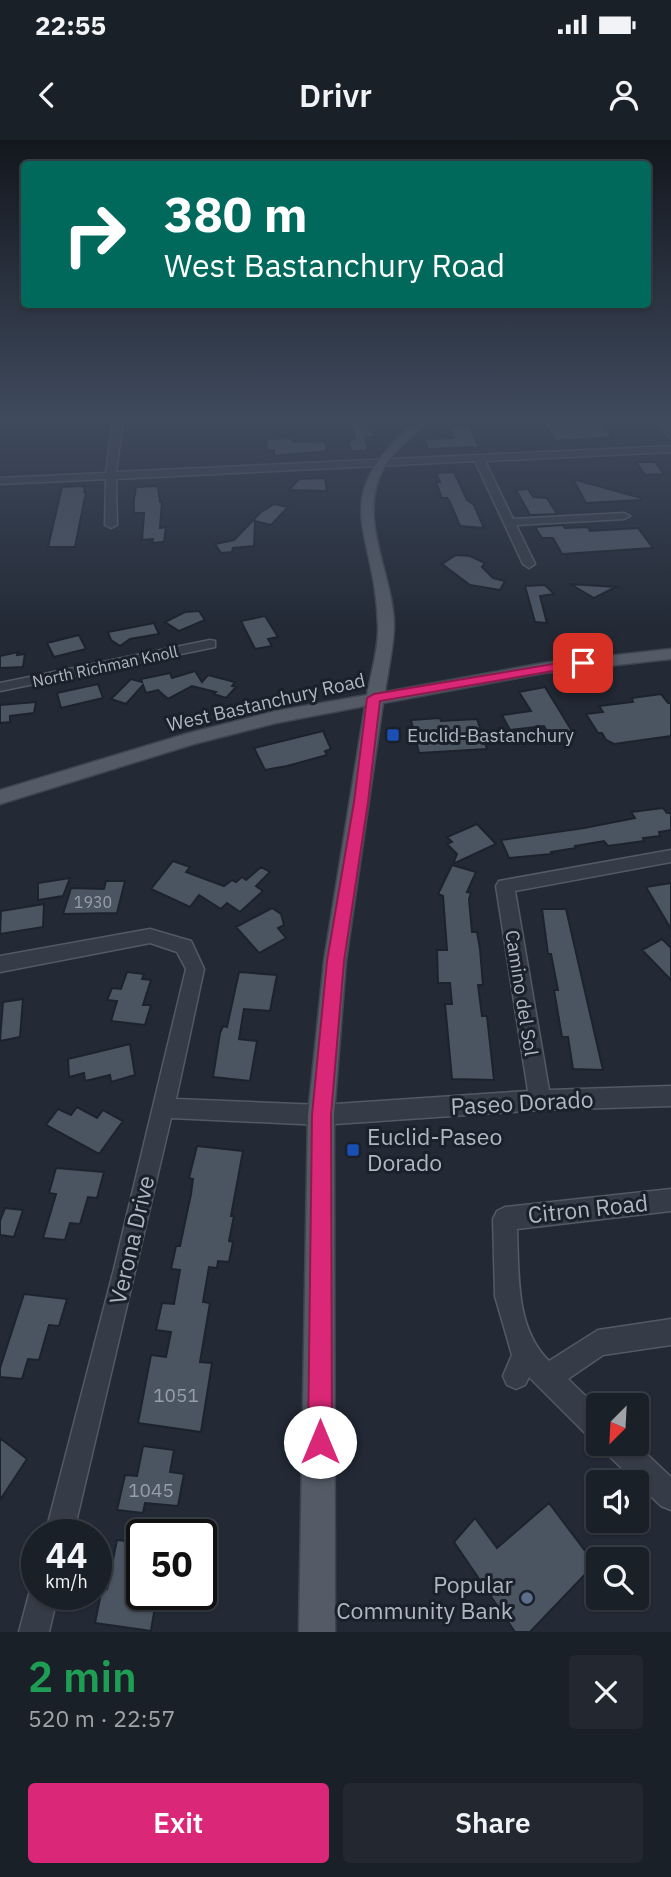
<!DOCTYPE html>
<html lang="en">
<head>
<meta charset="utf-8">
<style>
	:root { --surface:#1a2028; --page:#232830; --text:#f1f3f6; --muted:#9fa3a8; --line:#383e45; --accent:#db2777 }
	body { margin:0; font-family:"IBM Plex Sans",sans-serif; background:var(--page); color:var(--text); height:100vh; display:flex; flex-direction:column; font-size:26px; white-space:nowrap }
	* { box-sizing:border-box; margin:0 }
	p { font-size:23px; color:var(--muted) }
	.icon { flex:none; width:38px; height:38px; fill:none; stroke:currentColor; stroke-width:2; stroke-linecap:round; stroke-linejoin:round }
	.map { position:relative; height:1492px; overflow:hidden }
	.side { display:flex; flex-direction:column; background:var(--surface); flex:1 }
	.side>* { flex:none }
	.hud { position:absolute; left:21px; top:21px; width:630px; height:147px; border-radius:7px; box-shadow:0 2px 5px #0004,0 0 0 2px var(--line); background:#00695c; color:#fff; overflow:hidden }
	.needle { width:46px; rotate:204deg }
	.tools { position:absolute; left:586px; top:1253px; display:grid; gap:14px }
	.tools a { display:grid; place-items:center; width:63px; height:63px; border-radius:7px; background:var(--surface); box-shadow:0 2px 5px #0004,0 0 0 2px var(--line); font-size:35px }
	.speed { position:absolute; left:21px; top:1379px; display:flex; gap:14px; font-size:35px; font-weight:700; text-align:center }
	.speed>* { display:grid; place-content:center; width:91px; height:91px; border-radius:50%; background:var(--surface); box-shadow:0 2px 5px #0004,0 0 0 2px var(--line); line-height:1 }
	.speed small { font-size:18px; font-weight:400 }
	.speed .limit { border:4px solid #111; border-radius:10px; background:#fff; color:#111 }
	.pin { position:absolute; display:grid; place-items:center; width:60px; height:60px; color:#fff; margin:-30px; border-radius:14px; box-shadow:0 4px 10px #0006 }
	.me { position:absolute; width:77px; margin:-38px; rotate:0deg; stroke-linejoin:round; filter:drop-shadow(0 0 5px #0008) }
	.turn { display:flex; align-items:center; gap:24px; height:147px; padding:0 28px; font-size:32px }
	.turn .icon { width:91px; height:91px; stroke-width:2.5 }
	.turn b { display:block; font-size:49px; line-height:60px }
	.round { display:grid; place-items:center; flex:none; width:74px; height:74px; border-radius:7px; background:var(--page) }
	.headline { display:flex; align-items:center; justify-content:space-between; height:119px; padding:0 28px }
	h1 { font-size:42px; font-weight:600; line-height:52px; color:#1e9e55 }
	.button { display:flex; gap:14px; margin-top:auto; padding:14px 28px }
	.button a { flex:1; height:80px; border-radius:7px; background:var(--accent); color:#fff; font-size:28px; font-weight:600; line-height:80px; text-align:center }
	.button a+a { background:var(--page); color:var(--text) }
	.status { display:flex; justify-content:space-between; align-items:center; height:49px; padding:0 35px; background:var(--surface); direction:ltr }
	.status svg { height:19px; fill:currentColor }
	header { display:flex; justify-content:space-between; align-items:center; height:91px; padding:0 28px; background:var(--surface); font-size:32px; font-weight:600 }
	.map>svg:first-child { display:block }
</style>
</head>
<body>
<div class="status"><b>22:55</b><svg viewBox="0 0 49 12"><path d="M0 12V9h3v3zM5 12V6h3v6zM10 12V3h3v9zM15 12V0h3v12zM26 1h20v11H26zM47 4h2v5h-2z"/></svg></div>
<header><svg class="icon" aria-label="back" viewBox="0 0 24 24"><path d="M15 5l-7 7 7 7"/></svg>Drivr<svg class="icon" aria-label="person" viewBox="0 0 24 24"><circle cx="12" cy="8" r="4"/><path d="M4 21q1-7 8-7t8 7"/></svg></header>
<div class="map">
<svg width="671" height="1492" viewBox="0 0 671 1492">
	<rect width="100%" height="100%" fill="#232a36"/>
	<path fill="#4b5461" stroke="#1d232d" stroke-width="2" d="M596 280 603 284 612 297 555 301 543 282Z
		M351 282H364L376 297 365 298 368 308 365 311H351L348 302 355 299Z
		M469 285 479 307 428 309 424 299 454 298 449 286Z
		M293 298V302L325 301 327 311 274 316V310L267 311 266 299Z
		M636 322H655L664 334 645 335Z
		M454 332 467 360 474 365 484 388 460 386 450 362 447 358H442L436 342H440L436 333Z
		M325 338 327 351 289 350 299 339Z
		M573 339 641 358V360L586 363Z
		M85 346 84 352H86L75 407H48L62 347Z
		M158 346 160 362H162L160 388 166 387 164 402 152 403 153 399 142 400 144 375V373H134V359L136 347Z
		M528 349 533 357 547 358 557 374 530 375 516 350Z
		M274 364 288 367 271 385 255 381 254 406 233 408 232 412 221 413 215 404 234 400 261 372Z
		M563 385 565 388 588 387 590 391 638 388 653 408 562 414 553 398H542L535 387Z
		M456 415 470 416 485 423 482 427 493 438 505 441 500 450 470 445 442 424Z
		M570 444 616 447 594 458Z
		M545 445 554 454 540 456 547 483 535 482 525 446Z
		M199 471 205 480 179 491 165 482 185 472Z
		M265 476 278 497 268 499 272 506 255 509 241 481Z
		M154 483 159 494 130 499 120 506 111 500 108 492Z
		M79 495 86 509 54 517 47 503Z
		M18 512 17 515 25 514 23 527 0 528V516Z
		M195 531 202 542 208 535 235 542 232 546 236 547 226 558 214 554 216 552 192 546 168 559 158 550 146 553 143 545 126 564 111 559 131 539 142 542 141 539 170 533 172 538Z
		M98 544 103 558 61 568 57 553Z
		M545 547 575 596 552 600 544 586 510 590 502 575 531 571 519 552Z
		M661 554 668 563H671V596L614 604 606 600 602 593H598L586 574 603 572 599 566 633 562 632 558Z
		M36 562 34 573 10 576V582L0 583V565Z
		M440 578 441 581 477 579 487 609 419 613 411 580Z
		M323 591 331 609 325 611 327 615 287 626 265 630 254 608Z
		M663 668 667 673H671V690L659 692 660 696 643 698 644 701 608 706 604 701 575 706 576 708 551 712 552 714 509 718 501 700 584 688 635 678 631 672Z
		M477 684 496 704 453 724 457 714 447 704 452 702 447 697Z
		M173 721 190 727 186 732 224 746 232 740 236 742 242 737 246 740 261 727 270 732 256 746 263 751 240 772 227 763 221 769 199 755 190 767 151 749Z
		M452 725 476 732 467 752 471 753 469 759 472 792H477L480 809 483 845H478L482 876H487L494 940 452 939 445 864H452L450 843H438L437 810H447L443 756 438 754Z
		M70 738 63 756 38 760V743Z
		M106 741H125L117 773 63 774 71 748 104 749Z
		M671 743V789L646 747Z
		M44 764 43 787 0 794 1 771Z
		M272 768 281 774 284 785 278 788 286 798 259 813 236 787Z
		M542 769H566L603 930 573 929 568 897H562L554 850H558L551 814H548Z
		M662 799 671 808V840L642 810Z
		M127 832 144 834 142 839 151 840 143 865H151L145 885 111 881 117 861 107 860 112 848 121 849Z
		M239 832 277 835 270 871 244 869 239 899 257 901 250 941 213 937 220 893 223 886 227 887Z
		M23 859 20 897 0 901 3 862Z
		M130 904 135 935 111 942 110 935 85 941 84 933 69 937 68 919Z
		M77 967 97 978 103 970 123 981 99 1014 46 985 58 969 71 975Z
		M197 1006 243 1011 231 1076H234L229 1101 233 1102 229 1122 218 1121 217 1128 209 1127 203 1162 210 1163 200 1222 212 1223 201 1292 138 1283 151 1215 166 1217 171 1192 156 1190 162 1163 174 1164 180 1130 171 1129 176 1106H180L191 1054 193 1039 189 1038Z
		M56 1028 104 1032 97 1058 88 1057 80 1084 70 1083 65 1100 43 1098 56 1054 49 1053Z
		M5 1068 23 1070 14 1097 0 1095V1081Z
		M24 1154 67 1159 59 1186 49 1185 39 1220 28 1219 22 1239 0 1237V1228Z
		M0 1298 27 1319 0 1360Z
		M143 1306 174 1310 170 1332 184 1334 178 1366 145 1363 143 1373 117 1370 125 1335 137 1336Z
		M549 1363 595 1424 530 1492H515L454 1402 475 1378 497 1408Z
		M117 1400 142 1403V1454H157L151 1491 95 1483 102 1448 107 1449Z"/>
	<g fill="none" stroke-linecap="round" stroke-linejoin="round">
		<defs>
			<path id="minor" d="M113 280H123L116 332 671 306V312L485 321 513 379 624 373 630 376 624 379 516 385 535 424 529 428 523 424 475 321 116 339 117 385 111 388 105 385 106 339 0 344V338L106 333Z
				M655 280H664L671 289V298Z
				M210 500 215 501V507L0 551V543Z
				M671 710V722L515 751 549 950 671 946V966L540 970 321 985 171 978 73 1395H45L114 1129 186 829 177 812 150 803 0 832V816L150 789 191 801 204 829 176 959 321 965 528 951 496 746 499 741Z
				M671 1049V1071L517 1089C519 1134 515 1188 549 1221L598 1190 671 1179V1205L603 1215 568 1239 598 1268V1299L588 1296 529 1237 525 1245 516 1249 507 1245 503 1236 512 1215 495 1156 493 1079 497 1071 505 1067Z
				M603 1304H636L671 1337V1370L661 1366 607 1314Z
				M37 1442V1454H58L49 1492H19L32 1443Z"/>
			<path id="major" d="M417 280H429C414 297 393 310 382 331 357 381 395 437 394 488 393 509 388 531 385 552L544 523 671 509V519L544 533 383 563 346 821 334 975 335 1492H299L308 975 324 821 365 566 276 583 194 604 0 664V650L189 593 276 571 367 555C371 533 379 508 378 486 376 386 323 362 417 280Z"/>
		</defs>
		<use href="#minor" stroke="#535a64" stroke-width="3"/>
		<use href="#major" stroke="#3f4550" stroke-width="3"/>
		<use href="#minor" fill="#363c47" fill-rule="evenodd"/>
		<use href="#major" fill="#545b66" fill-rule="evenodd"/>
	</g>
	<linearGradient id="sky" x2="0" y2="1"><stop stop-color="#13171e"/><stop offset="0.57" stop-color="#3f4a5d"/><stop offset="1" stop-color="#3f4a5d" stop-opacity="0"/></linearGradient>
	<rect width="671" height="489" fill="url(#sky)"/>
	<path fill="#db2777" stroke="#8e194d" stroke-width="2" d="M583 519 590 523 588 525 380 561 368 662 344 821 331 975 332 1302 329 1311 320 1315 311 1311 308 1302 312 975 327 821 354 662 367 558 374 554Z"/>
	<g fill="#1a4fb4" stroke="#1b212b" stroke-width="2.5">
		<rect x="386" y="588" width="14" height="14" rx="3.5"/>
		<rect x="346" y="1003" width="14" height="14" rx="3.5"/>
	</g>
	<circle fill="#5c6f8a" stroke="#1b212b" stroke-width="2.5" cx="527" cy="1458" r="7"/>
	<g text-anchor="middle" stroke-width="6" stroke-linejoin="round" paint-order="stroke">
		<g font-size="16" fill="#b0b7c3" stroke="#1b212b">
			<text transform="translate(105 526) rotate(-12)" y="6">North Richman Knoll</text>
		</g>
		<g font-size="16" fill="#979eaa">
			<text x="93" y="768">1930</text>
		</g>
		<g font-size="19" fill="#b0b7c3" stroke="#1b212b">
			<text transform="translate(266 562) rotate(-13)" y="7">West Bastanchury Road</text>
			<text transform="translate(522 853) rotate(81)" y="7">Camino del Sol</text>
		</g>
		<g font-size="19" fill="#b0b7c3" stroke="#1b212b" text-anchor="start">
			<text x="407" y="602">Euclid-Bastanchury</text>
		</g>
		<g font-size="19" fill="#979eaa">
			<text x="176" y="1262">1051</text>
			<text x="151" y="1357">1045</text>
		</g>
		<g font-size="23" fill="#b0b7c3" stroke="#1b212b">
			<text transform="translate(522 963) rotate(-3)" y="8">Paseo Dorado</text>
			<text transform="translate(588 1069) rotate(-6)" y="8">Citron Road</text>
			<text transform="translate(132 1100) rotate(-77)" y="8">Verona Drive</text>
		</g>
		<g font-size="23" fill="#b0b7c3" stroke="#1b212b" text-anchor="start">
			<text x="367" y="1005">Euclid-Paseo<tspan x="367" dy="26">Dorado</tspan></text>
			<text x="513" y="1453" text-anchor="end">Popular<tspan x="513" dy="26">Community Bank</tspan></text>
		</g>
	</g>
</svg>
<div class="tools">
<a><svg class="needle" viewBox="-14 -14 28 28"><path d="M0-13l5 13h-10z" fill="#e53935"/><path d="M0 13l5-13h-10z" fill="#9fa3a8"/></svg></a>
<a><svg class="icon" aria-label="sound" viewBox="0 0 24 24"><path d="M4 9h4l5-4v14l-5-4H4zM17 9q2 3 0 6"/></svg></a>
<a><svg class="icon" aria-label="search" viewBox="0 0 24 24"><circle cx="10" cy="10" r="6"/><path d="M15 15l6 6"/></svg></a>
</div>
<div class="speed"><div>44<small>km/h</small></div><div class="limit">50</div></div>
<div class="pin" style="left:583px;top:523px;background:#d93025"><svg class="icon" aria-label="arrive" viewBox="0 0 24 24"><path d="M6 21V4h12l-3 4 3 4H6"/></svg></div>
<svg class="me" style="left:320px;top:1302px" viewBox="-20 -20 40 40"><circle r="19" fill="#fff"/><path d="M0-13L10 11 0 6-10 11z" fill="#db2777"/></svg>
<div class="hud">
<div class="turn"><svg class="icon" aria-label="right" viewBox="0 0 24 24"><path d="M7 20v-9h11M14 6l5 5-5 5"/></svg><div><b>380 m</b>West Bastanchury Road</div></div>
</div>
</div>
<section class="side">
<div class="headline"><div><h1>2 min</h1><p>520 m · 22:57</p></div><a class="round"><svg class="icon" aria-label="close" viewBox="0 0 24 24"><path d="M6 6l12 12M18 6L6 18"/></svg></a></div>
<div class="button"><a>Exit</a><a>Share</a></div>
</section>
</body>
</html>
